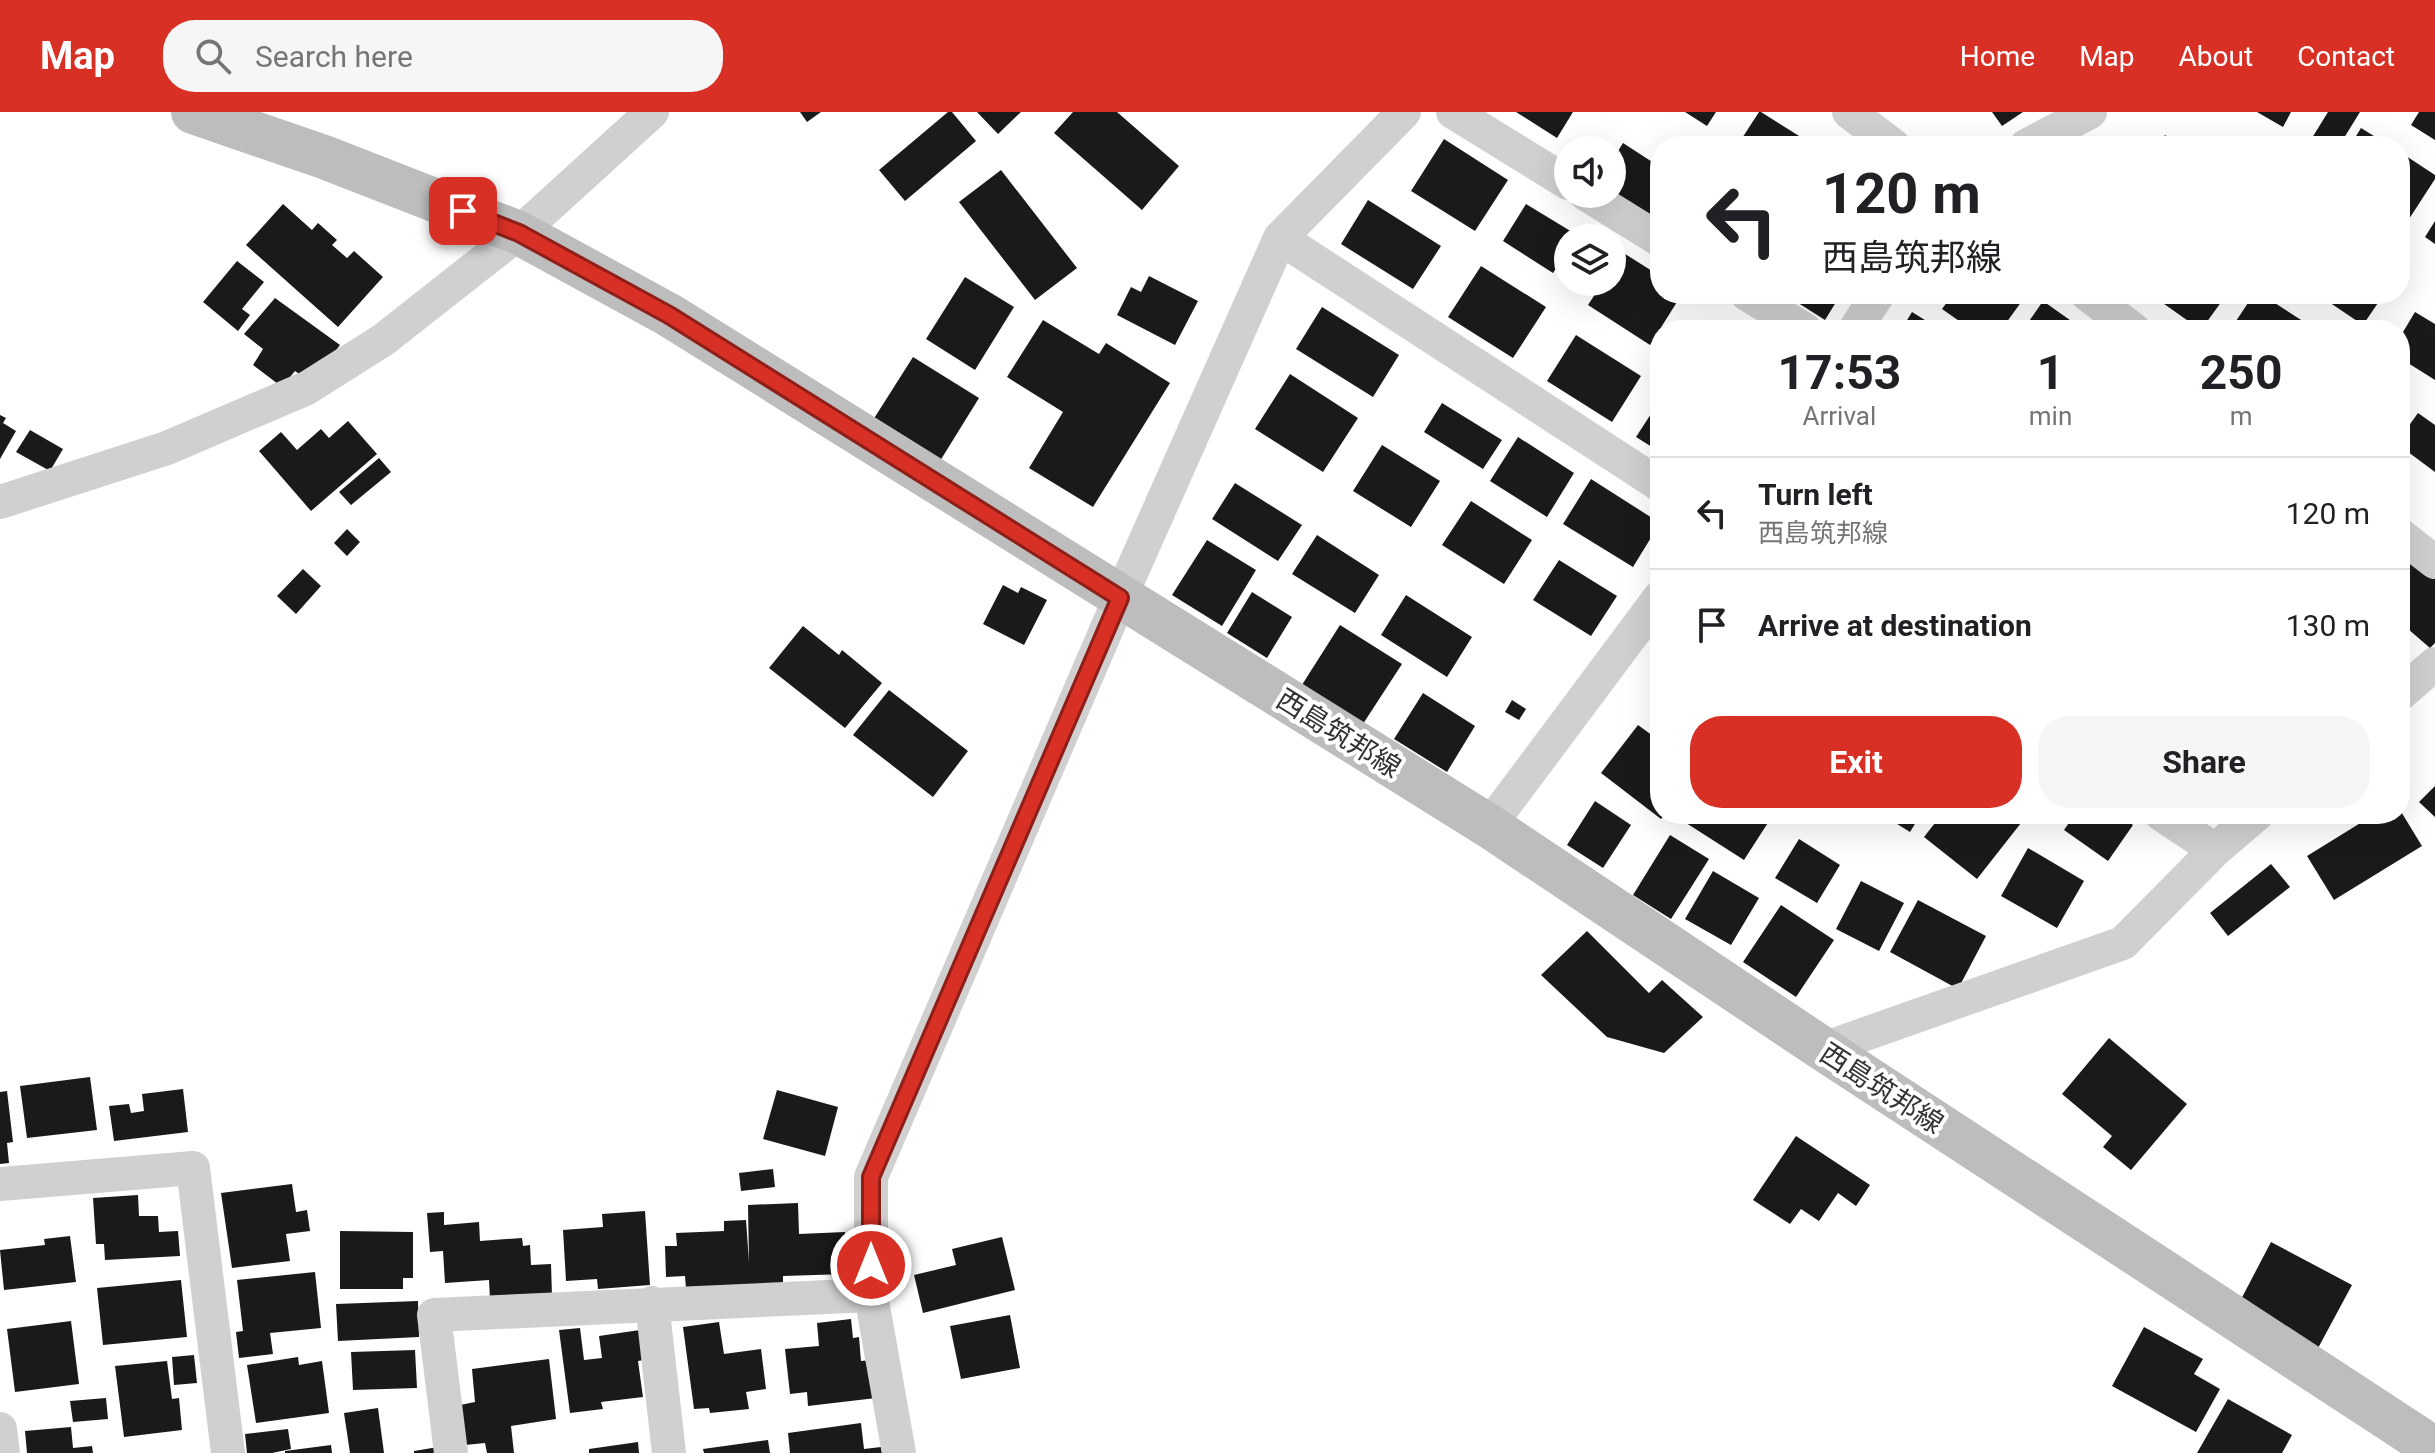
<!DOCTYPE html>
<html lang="en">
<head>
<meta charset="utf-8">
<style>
	:root { --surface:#fff; --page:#f6f6f6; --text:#202124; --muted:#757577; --line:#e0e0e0; --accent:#d93025 }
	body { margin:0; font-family:Roboto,"Noto Sans JP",sans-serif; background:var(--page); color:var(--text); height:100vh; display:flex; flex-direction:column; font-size:30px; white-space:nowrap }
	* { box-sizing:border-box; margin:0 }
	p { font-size:26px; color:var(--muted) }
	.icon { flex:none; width:44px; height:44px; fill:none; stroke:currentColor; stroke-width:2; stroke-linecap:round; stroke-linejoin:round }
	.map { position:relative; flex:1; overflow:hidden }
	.drawer { position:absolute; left:1650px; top:208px; width:760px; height:504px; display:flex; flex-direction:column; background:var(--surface); border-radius:32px; box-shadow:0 8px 32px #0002 }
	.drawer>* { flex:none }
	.guide { position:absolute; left:1650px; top:24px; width:760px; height:168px; border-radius:32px; box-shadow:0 8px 32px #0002; background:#fff; color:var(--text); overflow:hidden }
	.controls { position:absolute; left:1554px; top:24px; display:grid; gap:16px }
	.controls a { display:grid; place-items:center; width:72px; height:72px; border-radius:50%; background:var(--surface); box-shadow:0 8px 32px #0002; font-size:40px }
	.pin { position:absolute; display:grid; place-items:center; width:68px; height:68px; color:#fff; margin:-34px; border-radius:16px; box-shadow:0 4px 12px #0006 }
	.me { position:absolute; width:88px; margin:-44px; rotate:0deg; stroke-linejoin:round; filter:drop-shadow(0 0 6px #0008) }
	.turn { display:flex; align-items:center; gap:28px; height:168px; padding:0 40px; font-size:36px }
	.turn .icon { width:104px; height:104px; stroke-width:2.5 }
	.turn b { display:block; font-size:56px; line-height:68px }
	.eta { display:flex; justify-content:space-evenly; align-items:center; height:136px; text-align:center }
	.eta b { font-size:48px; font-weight:700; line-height:56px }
	.button { display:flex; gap:16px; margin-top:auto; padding:16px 40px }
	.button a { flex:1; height:92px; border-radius:32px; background:var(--accent); color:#fff; font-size:32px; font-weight:700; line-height:92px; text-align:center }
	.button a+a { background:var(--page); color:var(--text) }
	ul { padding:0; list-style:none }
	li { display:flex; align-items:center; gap:24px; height:112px; padding:0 40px; border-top:2px solid var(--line) }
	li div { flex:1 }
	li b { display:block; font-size:30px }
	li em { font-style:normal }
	header { display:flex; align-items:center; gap:48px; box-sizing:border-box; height:112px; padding:0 40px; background:var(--accent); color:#fff }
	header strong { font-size:38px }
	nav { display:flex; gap:44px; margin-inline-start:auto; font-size:28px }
	.search { width:560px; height:72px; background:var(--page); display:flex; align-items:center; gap:20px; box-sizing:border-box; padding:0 28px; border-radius:32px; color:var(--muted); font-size:30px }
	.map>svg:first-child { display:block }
</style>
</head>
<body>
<header>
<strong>Map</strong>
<div class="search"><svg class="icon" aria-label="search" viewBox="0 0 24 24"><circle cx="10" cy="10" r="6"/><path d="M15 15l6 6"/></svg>Search here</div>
<nav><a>Home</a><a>Map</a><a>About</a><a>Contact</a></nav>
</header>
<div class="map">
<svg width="2435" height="1341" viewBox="0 0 2435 1341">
	<rect width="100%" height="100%" fill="#fff"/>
	<path fill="#1a1a1a" d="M800 0H821L807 10Z
		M948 0H952L976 29 905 89 879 58Z
		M977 0H1021L998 22Z
		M1073 0H1117L1179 54 1142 98 1054 21Z
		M1516 0H1573L1557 26Z
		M1685 0H1716L1707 14Z
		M1759 0H1761L1815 34H1737Z
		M1992 0H2023L2002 14Z
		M2257 0H2291L2283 15Z
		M2328 0H2360L2339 34H2307Z
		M2419 0H2435V28L2411 13Z
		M2361 16 2390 34H2350Z
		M2165 23 2180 34H2158Z
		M1444 27 1508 68 1475 119 1411 79Z
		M1623 31 1660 55V93L1652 106 1612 80V49Z
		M2400 40 2435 63V67L2409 107 2400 102Z
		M1001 58 1077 156 1035 188 959 90Z
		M1368 88 1441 134 1413 177 1341 132Z
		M283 92 312 118 318 111 337 128 332 133 347 146 354 139 383 165 338 215 246 133Z
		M1526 92 1577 123 1575 126H1568V138L1553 161 1503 129Z
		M2435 109V132L2425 125Z
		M1622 140 1660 164V182H1682L1650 233 1588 193 1603 170H1612V156Z
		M237 149 264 170 242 197 250 203 238 219 203 190Z
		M1481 154 1546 195 1513 246 1448 205Z
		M1149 164 1198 189 1175 233 1117 203 1131 175 1141 180Z
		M965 165 1014 195 975 258 926 227Z
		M1784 182H1841L1825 208Z
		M1953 182H2027L2001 218H1972L1942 197Z
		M2150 182H2227L2201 218Z
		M2254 182H2261L2312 215 2310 218H2230Z
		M2317 182H2384L2363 213Z
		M275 186 340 233 325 253 302 264 295 259 282 275 253 253 263 237 244 222Z
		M2043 189 2084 218H2023Z
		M1322 195 1399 243 1373 285 1296 237Z
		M1912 200 1941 218H1901Z
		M2415 200 2435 212V268L2400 246V225Z
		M1043 208 1099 242 1106 231 1170 271 1093 395 1029 356 1063 300 1007 265Z
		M1576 223 1641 264 1612 310 1547 269Z
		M913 245 979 286 940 349 873 308Z
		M1290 262 1358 306 1323 360 1255 317Z
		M1660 288V340L1636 325Z
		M1442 291 1502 328 1483 357 1424 320Z
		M2418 301 2435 313V360L2400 334V326Z
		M0 303 6 306 3 311 16 319 0 347Z
		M348 309 377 342 311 399 259 339 281 320 297 338 321 317 329 326Z
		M30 318 63 337 50 359 16 340Z
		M1518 325 1574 361 1547 405 1490 369Z
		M1382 333 1440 369 1411 415 1353 379Z
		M379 346 391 360 351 393 339 380Z
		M1591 367 1660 411 1633 455 1563 412Z
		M1235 371 1302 413 1278 449 1212 407Z
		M1471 389 1532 428 1504 472 1442 433Z
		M347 417 360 430 347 444 334 431Z
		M1317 423 1379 463 1355 501 1292 462Z
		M1207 428 1256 458 1222 514 1172 483Z
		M2405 439 2435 465V531L2430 536 2400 510V444Z
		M1559 448 1617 484 1591 524 1533 488Z
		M303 457 321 474 296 502 277 484Z
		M1003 473 1018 481 1021 475 1047 488 1024 533 983 512Z
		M1252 480 1292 505 1267 546 1227 521Z
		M1406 483 1472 525 1447 565 1381 523Z
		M1340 513 1402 552 1361 615 1300 576Z
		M803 514 839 543 842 538 882 571 845 616 769 556Z
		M889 578 968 639 933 685 853 623Z
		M1423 581 1475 614 1447 660 1394 627Z
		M1512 588 1526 597 1519 608 1505 600Z
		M1638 613 1660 629V702H1665L1661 707 1601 661Z
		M2435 674V705L2419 690Z
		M1595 689 1631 713 1603 756 1567 733Z
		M2400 698 2422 734 2334 788 2307 744 2375 702H2400Z
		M1688 702H1764L1771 706 1744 748 1683 709Z
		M1881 702H1921L1910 720Z
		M1942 702H2010L2021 711 1977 767 1924 725Z
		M2075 702H2118L2133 713 2108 749 2064 718Z
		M1670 723 1709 747 1671 807 1633 783Z
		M1799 727 1840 753 1817 791 1775 766Z
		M2028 736 2084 769 2057 816 2001 784Z
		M2271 752 2290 775 2228 824 2210 801Z
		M1713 759 1759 786 1731 833 1685 807Z
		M1861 769 1904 791 1879 839 1836 817Z
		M1918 788 1986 824 1958 877 1890 840Z
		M1781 793 1834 828 1796 885 1743 850Z
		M1587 819 1649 881 1662 868 1703 905 1664 941 1607 925 1541 863Z
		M2109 926 2187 992 2131 1058 2103 1035 2112 1024 2062 982Z
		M90 965 97 1018 27 1026 20 974Z
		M183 977 188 1020 114 1029 109 994 129 992 131 1001 144 999 142 982Z
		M777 978 838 995 825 1044 763 1027Z
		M7 979 13 1030 7 1031 9 1051 0 1052V980Z
		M1796 1024 1870 1073 1856 1094 1838 1081 1819 1109 1801 1097 1790 1112 1753 1088Z
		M773 1057 775 1075 741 1079 739 1061Z
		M292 1072 296 1100 307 1098 310 1119 286 1122 290 1149 232 1156 221 1081Z
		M138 1083 139 1104H158L159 1120 178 1119 180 1144 105 1148 104 1132H96L93 1086Z
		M798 1091 799 1122 845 1120 847 1162 783 1164V1174L686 1177 685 1164 666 1165 665 1134H677L676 1121 724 1119V1109L746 1108 749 1150 748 1093Z
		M645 1099 650 1173 598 1177 597 1167 566 1169 563 1118 603 1115 602 1102Z
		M444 1100V1113L479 1110 480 1129 522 1126 523 1134 530 1133 531 1153 551 1152 552 1184 490 1188 489 1168 445 1171 443 1139 430 1140 427 1101Z
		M340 1119 413 1120V1166H403V1177H340Z
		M70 1124 76 1170 4 1178 0 1138 45 1133 44 1127Z
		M1002 1125 1015 1178 923 1201 914 1163 956 1153 952 1137Z
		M2271 1130 2352 1173 2317 1238 2237 1195Z
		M315 1160 321 1216 270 1221 273 1242 239 1246 236 1220 243 1219 237 1168Z
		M181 1168 187 1225 103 1233 97 1176Z
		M418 1189 419 1225 338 1229 336 1192Z
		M1010 1203 1020 1256 961 1267 950 1214Z
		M851 1207 853 1226 859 1225 861 1249 871 1248 876 1286 808 1294 807 1280 790 1282 785 1237 819 1234 817 1211Z
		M71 1209 79 1272 15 1280 7 1217Z
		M719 1210 724 1242 761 1237 766 1277 746 1280 749 1297 710 1301 709 1296 694 1297 683 1215Z
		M2144 1215 2203 1247 2194 1262 2220 1277 2196 1320 2112 1274Z
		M580 1216 584 1248 602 1246 599 1224 640 1218 644 1248 638 1249 643 1285 601 1290 603 1297 570 1301 559 1218Z
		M415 1238 417 1276 353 1278 351 1240Z
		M194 1243 197 1271 174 1273 172 1245Z
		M298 1245 299 1253 322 1249 329 1301 256 1311 247 1253Z
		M549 1247 556 1307 511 1314 514 1341H487L485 1331 465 1333 460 1293 475 1290 472 1257Z
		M167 1249 172 1287 179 1286 182 1318 124 1325 115 1254Z
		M106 1286 108 1307 73 1310 70 1289Z
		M2228 1287 2292 1323 2282 1341H2197Z
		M378 1296 384 1341H350L344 1301Z
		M861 1311 864 1337 881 1335 882 1341H790L788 1321Z
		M71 1315 73 1336 92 1334 93 1341H27L25 1319Z
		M288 1317 291 1337 272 1341H247L245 1322Z
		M768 1328 770 1341H704L703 1337Z
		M638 1330 639 1341H589V1337Z
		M331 1333 332 1341H285V1339Z
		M438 1335 439 1341H414V1339Z"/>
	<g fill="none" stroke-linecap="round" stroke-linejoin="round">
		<path stroke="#d0d0d0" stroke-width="34" d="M1453 0 1568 71
			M1849 0 1894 34
			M2026 34 2090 0
			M1586 82 1660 128
			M1280 126 1660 373
			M1747 182 1805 218
			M2087 182 2134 218
			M1855 218 1878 182
			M0 390 167 336 307 276 383 228 519 121 652 0
			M2400 423 2435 450
			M2400 582 2435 552
			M2161 702 2215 738
			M1489 714 1660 485
			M1823 937 2123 831 2215 738 2257 702
			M0 1072 193 1056 228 1341
			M652 1191 669 1341
			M0 1317 3 1341
			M451 1341 434 1203 871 1183
			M899 1341 871 1183V1065L1120 486 1280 126 1404 0"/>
		<path stroke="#bdbdbd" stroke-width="44" d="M193 0 324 45 519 121 669 203 1489 714 1823 937 2435 1337"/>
	</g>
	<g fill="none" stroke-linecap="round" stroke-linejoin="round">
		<defs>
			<path id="route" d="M463 99 519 121 669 203 1120 486 871 1065V1153"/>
		</defs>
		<use href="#route" stroke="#8d1f18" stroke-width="20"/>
		<use href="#route" stroke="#d93025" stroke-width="14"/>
	</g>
	<g text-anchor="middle" stroke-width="8" stroke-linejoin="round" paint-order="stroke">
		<g font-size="28" fill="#333" stroke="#fff">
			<text transform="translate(1339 621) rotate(32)" y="10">西島筑邦線</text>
			<text transform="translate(1882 976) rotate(33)" y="10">西島筑邦線</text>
		</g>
	</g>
</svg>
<div class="controls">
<a><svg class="icon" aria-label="sound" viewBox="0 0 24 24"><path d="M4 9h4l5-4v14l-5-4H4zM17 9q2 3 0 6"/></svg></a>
<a><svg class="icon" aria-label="layers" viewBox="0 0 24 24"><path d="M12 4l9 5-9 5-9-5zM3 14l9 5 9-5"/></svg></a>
</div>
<div class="pin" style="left:463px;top:99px;background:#d93025"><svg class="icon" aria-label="arrive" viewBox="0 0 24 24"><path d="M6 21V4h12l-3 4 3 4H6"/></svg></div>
<svg class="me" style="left:871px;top:1153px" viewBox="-20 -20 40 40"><circle r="17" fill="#d93025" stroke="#fff" stroke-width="3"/><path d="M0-11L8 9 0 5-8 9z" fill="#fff"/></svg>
<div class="guide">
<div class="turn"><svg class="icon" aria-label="left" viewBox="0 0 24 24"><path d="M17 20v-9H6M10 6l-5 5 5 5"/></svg><div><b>120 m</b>西島筑邦線</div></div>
</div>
<section class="drawer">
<div class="eta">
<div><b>17:53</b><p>Arrival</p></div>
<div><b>1</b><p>min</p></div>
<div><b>250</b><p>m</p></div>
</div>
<ul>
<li><svg class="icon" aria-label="left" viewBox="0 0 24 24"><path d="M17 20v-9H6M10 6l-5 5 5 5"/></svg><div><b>Turn left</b><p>西島筑邦線</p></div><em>120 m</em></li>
<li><svg class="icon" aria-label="arrive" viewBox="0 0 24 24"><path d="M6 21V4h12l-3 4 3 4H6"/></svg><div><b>Arrive at destination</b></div><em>130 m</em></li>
</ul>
<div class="button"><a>Exit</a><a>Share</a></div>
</section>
</div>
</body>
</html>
